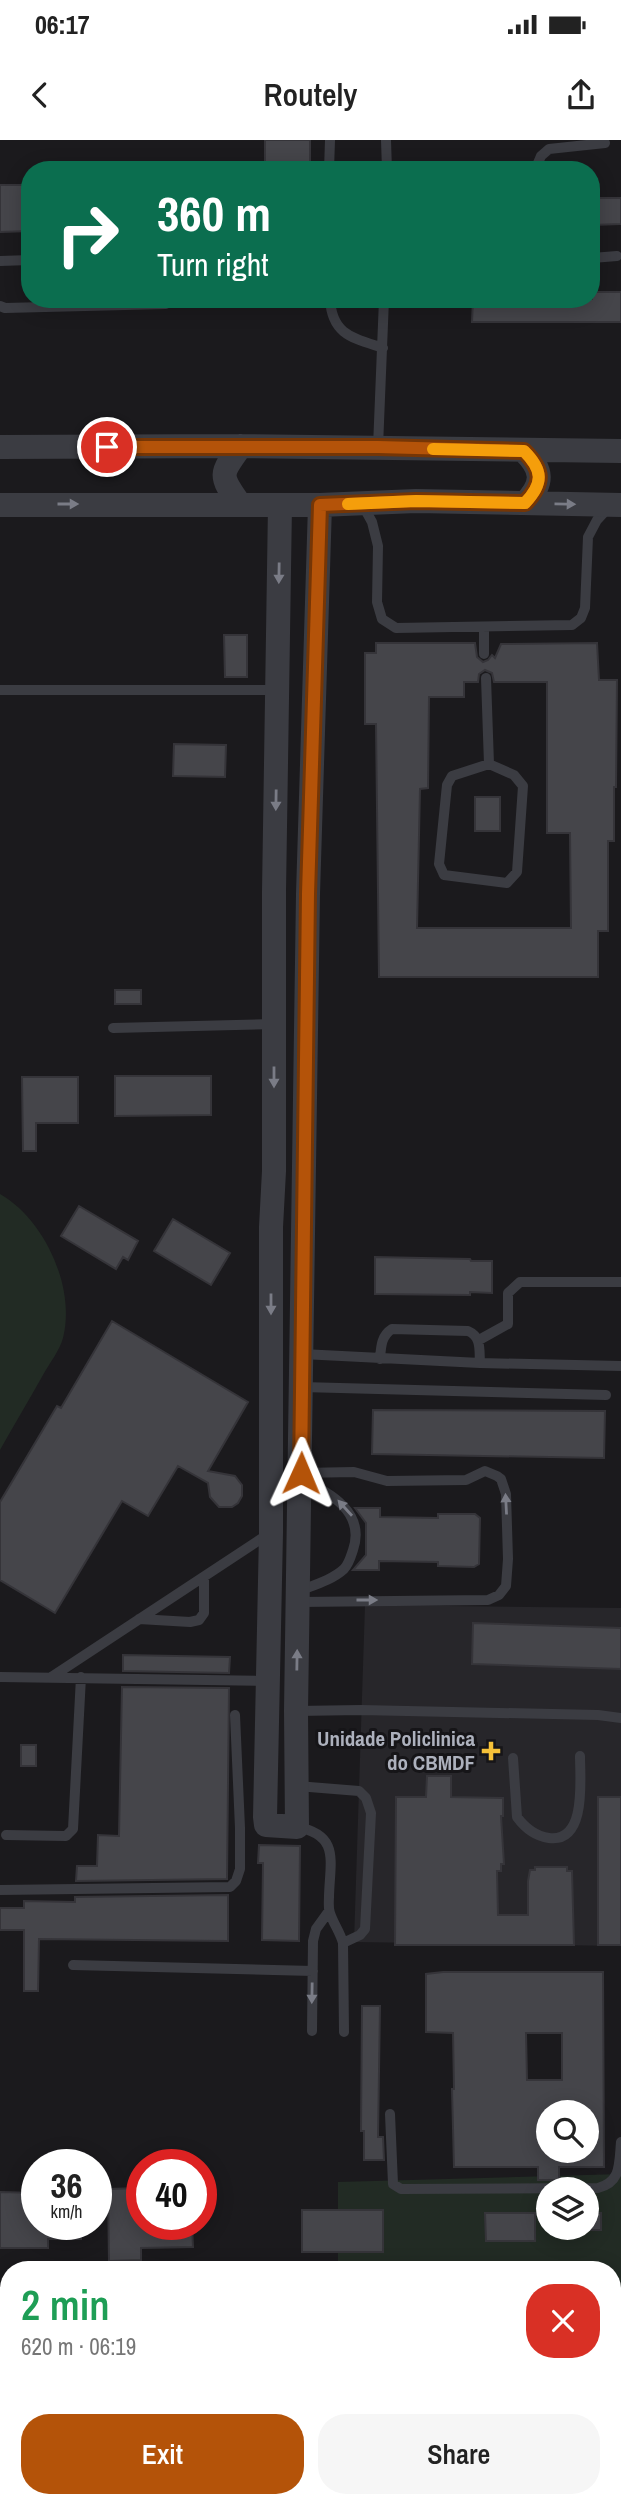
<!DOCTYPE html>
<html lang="en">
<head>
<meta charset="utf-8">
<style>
	:root { --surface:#fff; --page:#f6f6f6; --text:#222; --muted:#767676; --accent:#b45309 }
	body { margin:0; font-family:"Archivo Narrow",sans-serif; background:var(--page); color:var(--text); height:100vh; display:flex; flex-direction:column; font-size:26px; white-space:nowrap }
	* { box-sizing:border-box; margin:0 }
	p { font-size:23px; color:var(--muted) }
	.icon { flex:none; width:38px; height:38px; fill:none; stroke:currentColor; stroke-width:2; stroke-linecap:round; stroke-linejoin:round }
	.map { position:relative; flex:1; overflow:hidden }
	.panel { position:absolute; left:0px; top:2121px; width:621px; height:247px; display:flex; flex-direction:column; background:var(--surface); border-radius:28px 28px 0 0; box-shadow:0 4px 18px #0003 }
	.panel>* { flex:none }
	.banner { position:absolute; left:21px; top:21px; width:579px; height:147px; border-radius:28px; box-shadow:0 4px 18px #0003; background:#0b6e4f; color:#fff; overflow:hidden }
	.fabs { position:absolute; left:536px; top:1960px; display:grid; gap:14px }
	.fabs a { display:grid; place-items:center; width:63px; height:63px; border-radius:50%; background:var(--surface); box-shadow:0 4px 18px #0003; font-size:35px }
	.speed { position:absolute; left:21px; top:2009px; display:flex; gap:14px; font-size:35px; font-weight:700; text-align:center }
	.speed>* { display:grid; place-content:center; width:91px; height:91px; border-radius:50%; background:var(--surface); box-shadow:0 4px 18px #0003; line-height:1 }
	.speed small { font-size:18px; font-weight:400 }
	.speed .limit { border:10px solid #d22; background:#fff; color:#111 }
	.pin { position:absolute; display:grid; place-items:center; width:60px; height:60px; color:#fff; margin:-30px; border:4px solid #fff; border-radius:50%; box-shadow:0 2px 7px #0007 }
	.me { position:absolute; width:77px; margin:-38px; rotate:1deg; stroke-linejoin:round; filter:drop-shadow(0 0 5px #0008) }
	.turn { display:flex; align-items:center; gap:24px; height:147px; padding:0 21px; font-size:32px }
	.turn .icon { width:91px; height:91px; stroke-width:2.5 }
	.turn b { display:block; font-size:49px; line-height:60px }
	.round { display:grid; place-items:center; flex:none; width:74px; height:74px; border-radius:28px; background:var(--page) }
	.summary { display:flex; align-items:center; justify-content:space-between; height:119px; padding:0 21px }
	h1 { font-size:42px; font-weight:600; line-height:52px; color:#1e9e55 }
	.action { display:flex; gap:14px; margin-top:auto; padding:14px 21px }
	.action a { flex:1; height:80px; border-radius:28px; background:var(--accent); color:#fff; font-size:28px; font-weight:600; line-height:80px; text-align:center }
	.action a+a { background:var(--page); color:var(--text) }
	.status { display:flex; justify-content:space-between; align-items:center; height:49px; padding:0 35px; background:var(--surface); direction:ltr }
	.status svg { height:19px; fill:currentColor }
	header { display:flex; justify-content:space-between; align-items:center; height:91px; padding:0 21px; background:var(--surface); font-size:32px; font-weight:600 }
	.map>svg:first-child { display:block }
</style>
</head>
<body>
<div class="status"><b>06:17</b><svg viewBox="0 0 49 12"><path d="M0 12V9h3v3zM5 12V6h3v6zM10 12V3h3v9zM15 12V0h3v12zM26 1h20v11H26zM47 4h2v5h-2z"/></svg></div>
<header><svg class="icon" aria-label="back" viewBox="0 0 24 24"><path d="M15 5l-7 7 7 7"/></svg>Routely<svg class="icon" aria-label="share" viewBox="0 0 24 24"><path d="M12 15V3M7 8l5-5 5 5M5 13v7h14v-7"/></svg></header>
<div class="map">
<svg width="621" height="2367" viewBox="0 0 621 2367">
	<rect width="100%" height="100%" fill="#1b1a1d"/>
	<path fill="#27262a" d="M365 1465 621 1468V1806L354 1802Z"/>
	<path fill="#222b24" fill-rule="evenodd" d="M0 1054C44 1079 76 1147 63 1198 60 1210 49 1224 43 1235 29 1260 14 1285 0 1310Z
		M621 2034V2367H81L54 2359H612V2130H338V2042ZM548 2049H586V2088H548Z
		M0 2199H9V2345L0 2343Z"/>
	<path fill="#45454a" stroke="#353439" stroke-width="2" fill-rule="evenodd" d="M265 0H310V30H265Z
		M0 45H30V91L0 92Z
		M592 58H621V84L592 85Z
		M592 152H621V182H472L473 159H592Z
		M224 495H247V537H225Z
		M376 503H475L477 517 483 522 488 520 492 515 495 518 501 504 597 503 599 540H617L616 647H614V701H608V791H598V837H379L376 584H365V513H376ZM485 530 492 533 494 542H547V693H570L571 788H417L420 649 428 648 429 557H464V542H478L479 534Z
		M174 604 226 605 225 637 173 636Z
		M475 657H500V691H475Z
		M115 850H141V864H115Z
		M115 936H211V975L115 976Z
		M22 937H78V983H36V1011H23Z
		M79 1066 138 1101 128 1120 123 1117 116 1129 61 1096Z
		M173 1079 230 1113 211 1145 154 1111Z
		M375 1117 470 1119 471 1121H492V1153L470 1152V1155L375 1154Z
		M112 1181 248 1262 208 1331 235 1336 242 1345V1356L238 1363 232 1367H219L210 1357 208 1343 178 1326 148 1376 122 1361 55 1473 0 1440V1362L57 1266 61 1268Z
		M373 1270 605 1271 604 1318 372 1314Z
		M355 1368H380V1377L438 1378V1374H475L480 1378 479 1424 474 1427 438 1426V1422L379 1421V1430H353L366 1415V1383Z
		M473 1483 621 1488V1529L472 1524Z
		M123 1515 230 1517 229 1533 123 1531Z
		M122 1547 229 1548 227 1739 76 1741 77 1726H97L98 1695 119 1696Z
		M21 1605H36V1626H21Z
		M427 1636H451V1657L503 1658V1676H501L504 1724H501V1731H497L498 1775H528V1741L530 1730H535V1727H567V1731H572L574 1805H395L396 1657H426Z
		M598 1657H621V1805H598Z
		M259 1705 300 1706 299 1801 262 1800 263 1723H258Z
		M228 1755V1801L39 1799 38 1851H24V1790H0V1768H24V1761L75 1762V1757Z
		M443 1832H603L604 2027H559V2040H538V2027H454L452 1949H454L453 1893 426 1892V1834ZM526 1893H562V1940H527ZM548 1972H586V2011H548Z
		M362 1866H380L378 1997H383L384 2020H364V1991H361Z
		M140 2048 141 2084H192L193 2107 141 2108V2120L109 2121 108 2049Z
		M0 2052 37 2053V2084H81V2099H48V2108H0Z
		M302 2070H383V2112H302Z
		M485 2073H535V2101H486Z
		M586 2073H601V2090H586Z"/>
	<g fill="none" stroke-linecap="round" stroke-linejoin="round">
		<path stroke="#3b3c42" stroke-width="10" d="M386 0 387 30
			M329 30 330 0
			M535 30 541 16 549 9 605 3
			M592 118 617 116
			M0 121 30 120
			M330 159C332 195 353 198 383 208
			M0 166 5 168 166 164 172 159
			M378 307 384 159
			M362 364 372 382 378 406 377 462 382 479 396 488 572 485 581 478 585 468 588 397 597 380 609 367
			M484 487V514
			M486 538 489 624
			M0 550H277
			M489 624 514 635 523 646 517 732 507 743 444 735 439 724 447 645 452 636Z
			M113 888 274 884
			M479 1200 508 1184V1153L520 1142H621
			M302 1214 480 1223 621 1226
			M380 1219C381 1207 381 1196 392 1189L468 1191C482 1197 479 1210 480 1223
			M302 1247 606 1255
			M299 1451C314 1445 332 1440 344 1429 349 1424 351 1416 353 1410 366 1372 329 1352 301 1339
			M299 1462 488 1460 499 1455 506 1446 508 1419 506 1354 501 1339 497 1336 485 1331 466 1340 387 1341 354 1332 301 1333
			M139 1479 190 1482 199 1480 204 1473V1438
			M53 1536 270 1393
			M0 1537 267 1541
			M296 1571 361 1570 598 1575 621 1578
			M513 1618 517 1677C525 1688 535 1696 549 1698 587 1703 580 1639 580 1616
			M297 1646 359 1651 366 1658 371 1673 365 1789 360 1795 343 1803
			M297 1687C340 1695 330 1721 329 1756 329 1761 328 1768 330 1773 333 1783 340 1792 343 1803L344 1892
			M6 1695 66 1696 73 1689 81 1537
			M0 1750 230 1747 236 1741 240 1729V1688L235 1575
			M73 1825 313 1831
			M312 1891 313 1801 316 1789 329 1771
			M390 1974 393 2044 401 2049 598 2048C621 2042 619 2025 621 2002"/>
		<path stroke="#3b3c42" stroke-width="24" d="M0 307 241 306 621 311
			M524 311C543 330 544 343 525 363
			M239 363C219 335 220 334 241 306
			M0 365H320L416 361 621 365
			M280 365 274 752V1031L271 1087V1393L265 1677 266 1685 297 1687 296 1571 308 754 320 365"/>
	</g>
	<defs><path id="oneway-solid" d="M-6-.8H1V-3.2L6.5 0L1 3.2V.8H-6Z" transform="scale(1.75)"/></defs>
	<g fill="#7a7c86">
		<use href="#oneway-solid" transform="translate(68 364)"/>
		<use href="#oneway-solid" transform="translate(565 364) rotate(1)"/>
		<use href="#oneway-solid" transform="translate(279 433) rotate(91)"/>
		<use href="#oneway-solid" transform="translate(276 660) rotate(91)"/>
		<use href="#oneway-solid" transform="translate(274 937) rotate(90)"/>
		<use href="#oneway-solid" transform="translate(271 1164) rotate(90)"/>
		<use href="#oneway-solid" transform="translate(506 1364) rotate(-93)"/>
		<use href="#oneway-solid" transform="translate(345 1368) rotate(-132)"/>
		<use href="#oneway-solid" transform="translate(367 1460)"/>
		<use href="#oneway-solid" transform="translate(297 1520) rotate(-89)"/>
		<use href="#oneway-solid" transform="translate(312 1853) rotate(91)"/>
	</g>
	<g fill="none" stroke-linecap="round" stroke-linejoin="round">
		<defs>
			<path id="route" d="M107 307H378L524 311C543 330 544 343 525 363L416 361 320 365 308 754 301 1333"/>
		</defs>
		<use href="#route" stroke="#753606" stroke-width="18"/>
		<use href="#route" stroke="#b45309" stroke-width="12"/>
		<path stroke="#f59e0b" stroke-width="12" d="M348 364 416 361 525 363C544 343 543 330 524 311L433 309"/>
	</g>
	<path fill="#f7c239" stroke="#161518" stroke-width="2.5" d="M487.5 1600.5h7v7h7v7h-7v7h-7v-7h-7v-7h7z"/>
	<g text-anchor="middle" stroke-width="6" stroke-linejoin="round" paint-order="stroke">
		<g font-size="21" font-weight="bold" fill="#adb1bd" stroke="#161518" text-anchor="end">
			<text x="475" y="1606">Unidade Policlinica<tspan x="475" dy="24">do CBMDF</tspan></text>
		</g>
	</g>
</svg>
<div class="fabs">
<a><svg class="icon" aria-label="search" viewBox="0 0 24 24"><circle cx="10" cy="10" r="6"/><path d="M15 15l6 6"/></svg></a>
<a><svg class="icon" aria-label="layers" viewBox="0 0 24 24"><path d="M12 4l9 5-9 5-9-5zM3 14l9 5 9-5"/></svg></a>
</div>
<div class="speed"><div>36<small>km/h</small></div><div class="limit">40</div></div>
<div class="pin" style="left:107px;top:307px;background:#d93025"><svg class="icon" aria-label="arrive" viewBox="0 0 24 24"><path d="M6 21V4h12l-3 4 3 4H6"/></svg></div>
<svg class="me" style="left:301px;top:1333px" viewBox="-20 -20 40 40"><path d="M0-17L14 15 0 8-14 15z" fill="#b45309" stroke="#fff" stroke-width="4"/></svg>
<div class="banner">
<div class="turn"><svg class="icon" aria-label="right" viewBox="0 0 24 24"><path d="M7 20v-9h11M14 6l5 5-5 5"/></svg><div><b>360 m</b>Turn right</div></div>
</div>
<section class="panel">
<div class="summary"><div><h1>2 min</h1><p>620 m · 06:19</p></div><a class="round" style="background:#d93025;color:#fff"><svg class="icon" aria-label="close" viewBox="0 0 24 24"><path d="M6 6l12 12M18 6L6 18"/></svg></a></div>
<div class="action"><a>Exit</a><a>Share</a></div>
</section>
</div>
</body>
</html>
